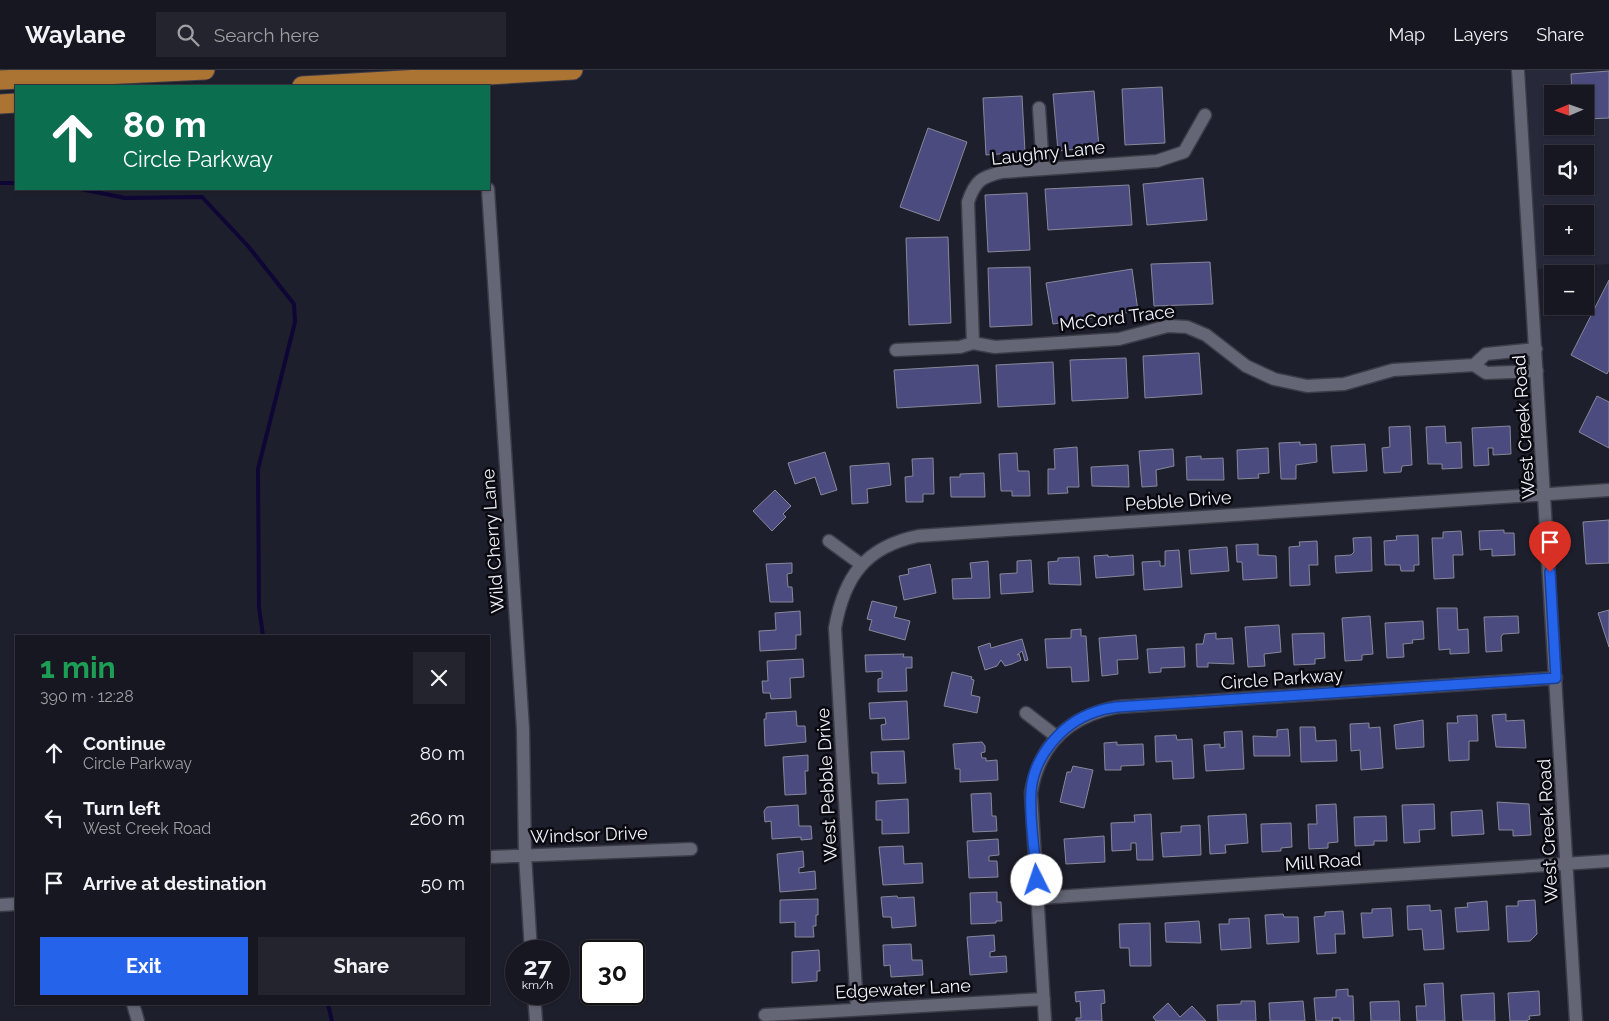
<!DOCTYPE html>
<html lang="en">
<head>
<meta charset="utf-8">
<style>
	:root { --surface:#161721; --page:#23242e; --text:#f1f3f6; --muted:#9e9fa5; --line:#35363f; --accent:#2563eb }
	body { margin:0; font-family:Raleway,sans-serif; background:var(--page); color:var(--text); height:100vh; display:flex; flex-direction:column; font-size:19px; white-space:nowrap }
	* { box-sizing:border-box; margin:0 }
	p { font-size:16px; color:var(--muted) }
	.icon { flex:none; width:28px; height:28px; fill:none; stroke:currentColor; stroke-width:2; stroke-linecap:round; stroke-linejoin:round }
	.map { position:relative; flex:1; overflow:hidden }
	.panel { position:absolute; left:15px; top:565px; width:475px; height:370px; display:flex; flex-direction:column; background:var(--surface); border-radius:0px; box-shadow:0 1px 4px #0004,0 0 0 1px var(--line) }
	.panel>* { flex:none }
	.banner { position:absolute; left:15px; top:15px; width:475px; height:105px; border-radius:0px; box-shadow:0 1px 4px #0004,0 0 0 1px var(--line); background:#0b6e4f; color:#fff; overflow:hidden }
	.needle { width:32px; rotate:268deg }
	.tools { position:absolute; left:1544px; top:15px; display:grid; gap:10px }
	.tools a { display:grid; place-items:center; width:50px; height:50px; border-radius:0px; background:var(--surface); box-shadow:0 1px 4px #0004,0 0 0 1px var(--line); font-size:25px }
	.speed { position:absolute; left:505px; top:870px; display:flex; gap:10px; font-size:25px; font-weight:700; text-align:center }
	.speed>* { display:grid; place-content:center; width:65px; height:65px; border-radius:50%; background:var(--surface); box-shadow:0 1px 4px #0004,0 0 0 1px var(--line); line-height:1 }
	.speed small { font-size:12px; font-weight:400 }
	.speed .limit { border:2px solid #111; border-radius:8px; background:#fff; color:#111 }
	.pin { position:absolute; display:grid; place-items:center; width:42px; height:42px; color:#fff; margin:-51px -21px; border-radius:50% 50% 50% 0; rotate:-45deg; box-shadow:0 0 5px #0007 }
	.pin .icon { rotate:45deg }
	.me { position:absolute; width:55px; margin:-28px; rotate:356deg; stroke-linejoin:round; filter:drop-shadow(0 0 4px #0008) }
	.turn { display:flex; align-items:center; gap:18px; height:105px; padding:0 25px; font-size:22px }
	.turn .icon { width:65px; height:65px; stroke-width:2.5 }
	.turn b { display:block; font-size:35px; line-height:42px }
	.round { display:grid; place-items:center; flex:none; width:52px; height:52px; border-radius:0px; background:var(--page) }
	.summary { display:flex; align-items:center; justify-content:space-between; height:85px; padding:0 25px }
	h1 { font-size:30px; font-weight:700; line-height:38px; color:#1e9e55 }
	.primary-button { display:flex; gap:10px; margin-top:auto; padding:10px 25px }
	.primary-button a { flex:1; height:58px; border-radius:0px; background:var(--accent); color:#fff; font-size:20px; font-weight:700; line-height:58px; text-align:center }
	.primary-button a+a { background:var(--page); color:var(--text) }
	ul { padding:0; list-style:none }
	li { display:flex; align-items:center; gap:15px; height:65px; padding:0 25px }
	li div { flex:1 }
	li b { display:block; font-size:19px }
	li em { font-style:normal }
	header { display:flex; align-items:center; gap:30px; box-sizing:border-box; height:70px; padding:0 25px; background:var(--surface); border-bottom:1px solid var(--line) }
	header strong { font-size:24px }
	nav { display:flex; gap:28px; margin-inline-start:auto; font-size:18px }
	.search { width:350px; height:45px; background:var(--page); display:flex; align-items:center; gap:12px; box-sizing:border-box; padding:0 18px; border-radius:0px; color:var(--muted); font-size:19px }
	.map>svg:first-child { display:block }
</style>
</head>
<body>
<header>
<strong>Waylane</strong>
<div class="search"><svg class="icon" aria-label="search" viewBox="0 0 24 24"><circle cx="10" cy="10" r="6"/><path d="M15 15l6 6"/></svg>Search here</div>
<nav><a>Map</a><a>Layers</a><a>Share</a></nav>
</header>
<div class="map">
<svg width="1609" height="951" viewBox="0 0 1609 951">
	<rect width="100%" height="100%" fill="#1e1f2c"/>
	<path fill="#27283a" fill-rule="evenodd" d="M1526 0H1609V194L1537 199ZM1552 24H1585V56H1552ZM1552 84H1585V116H1552ZM1552 144H1585V176H1552Z"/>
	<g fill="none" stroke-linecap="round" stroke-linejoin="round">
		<path stroke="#0e0634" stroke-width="4" d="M0 113H16
			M81 119 125 128 202 127 248 176 294 234 295 252 258 399 259 537 263 566
			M328 934 332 951"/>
	</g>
	<path fill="#4b4b7f" stroke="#878899" d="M1609 1V48L1585 49V24H1572L1571 4Z
		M1162 17 1165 73 1125 75 1122 19Z
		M1094 21 1099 77 1058 81 1053 24Z
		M1022 26 1025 82 986 85 983 28Z
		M928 58 967 72 939 151 900 137Z
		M1203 108 1207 150 1147 155 1143 114Z
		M1129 115 1132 155 1048 160 1045 119Z
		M1027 123 1030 180 988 182 985 125Z
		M948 167 951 253 909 255 906 168Z
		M1210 192 1213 234 1154 236 1151 194Z
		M1030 197 1032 255 990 257 988 198Z
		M1132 199 1138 241 1053 254 1046 213Z
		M1609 210V300L1607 304 1571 285Z
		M1199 283 1202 324 1145 328 1143 286Z
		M1126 288 1128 328 1072 331 1070 290Z
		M1053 292 1055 334 998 337 996 295Z
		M978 295 981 333 897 338 894 300Z
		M1597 326 1609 332V378L1579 362Z
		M1410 356 1412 395 1402 396 1401 402 1384 403 1382 378 1390 377 1389 357Z
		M1445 356 1446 373 1461 372 1462 398 1442 399V394H1428L1426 357Z
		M1510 356 1511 384 1493 385V378H1488L1489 395 1474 396 1472 358Z
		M1300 372V375L1316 374 1317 392 1296 395V409H1281L1279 373Z
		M1365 374 1367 401 1333 403 1331 376Z
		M1077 377 1079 417H1067L1068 423 1048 424V399H1055L1054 379Z
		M1268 378 1269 403 1258 404 1259 408 1238 409 1237 380Z
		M1173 379 1174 396 1156 400 1157 416 1142 417 1139 381Z
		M825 382 837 420 821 425 815 407 795 414 788 393Z
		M1017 383 1018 401H1029L1030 426H1012V421H1001L999 384Z
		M1201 386V389L1223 388 1224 410H1187L1186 387Z
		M933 388 934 424H923V432H906L905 407 913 406 912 389Z
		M889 393 891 415 867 419 868 433 852 434 850 396Z
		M1128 395 1129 417 1092 416 1091 397Z
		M984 403 985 427H951L950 407H960V404Z
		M775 420 791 436 783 444 786 447 772 461 753 441Z
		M1609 450V493L1586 494 1583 452Z
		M1504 460V463H1514L1515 485 1492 486V479L1480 480 1479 461Z
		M1461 461 1463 485H1453L1454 508 1434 509 1432 468H1443V462Z
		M1418 465 1419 495H1414V501H1401L1400 495H1385L1384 471 1397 470 1396 466Z
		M1371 467 1372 501 1336 503 1335 486 1351 485 1354 482 1353 468Z
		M1317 471 1318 495H1309L1310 515 1290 516 1289 477 1300 476 1299 472Z
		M1258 474V485L1276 486 1277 508 1243 510 1242 492H1237L1236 475Z
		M1227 477 1229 501 1191 504 1189 480Z
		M1179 480 1182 517 1144 520 1142 492 1160 491V496H1165V481Z
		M1108 485V487L1133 485 1134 505 1096 508 1094 486Z
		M1079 487 1081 515 1049 514 1048 492 1058 491V488Z
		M1031 490 1033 522 1001 524 1000 504 1017 503V491Z
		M988 491 990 528 953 529 952 509 972 508 970 493Z
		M792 493V503L787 504 788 517H792L793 532H770L766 494Z
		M930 494 936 523 904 530 899 506 909 504 908 499Z
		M872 531 897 537 894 547 910 551 905 570 869 560 872 550 867 549Z
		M1437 538H1457L1458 560 1468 559 1469 583 1450 584V579L1439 580Z
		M1609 540V577L1598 543Z
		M800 541 801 565H796V579L760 581 759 561 776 560 775 543Z
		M1370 546 1373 584 1362 585V590L1345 591 1342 548Z
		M1518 546 1519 563 1503 564 1501 567 1502 581 1486 582 1484 547Z
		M1423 551 1424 569 1412 570 1413 573 1403 574 1404 587 1387 588 1385 553Z
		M1279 555 1281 582 1264 584 1265 596 1248 597 1245 557Z
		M1081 559V566H1086L1089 611 1072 612 1071 597 1047 598 1045 569 1071 568V560Z
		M1216 563V569L1232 568 1234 594 1208 593V597H1197L1196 574H1203L1205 564Z
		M1324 563 1325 588 1315 589V594L1294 595 1292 564Z
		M1136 565 1138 589 1117 590 1118 604 1102 606 1099 568Z
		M1022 569 1028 590 1025 591 1022 581 1017 585 1019 584 1021 590 1012 594 1005 596 1001 590 997 596 985 600 978 577 990 573 991 578Z
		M1184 577 1185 597 1161 598V602L1149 603 1147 579Z
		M904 584 903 587H912V598H906L907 621 878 622V609L882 608V601L866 602 865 585Z
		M803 589 804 607 790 608 791 628 771 629 770 623H763L762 611H768L767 591Z
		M952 602 972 607 971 609 974 610 971 625 980 627 977 643 944 636Z
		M907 631 909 669 882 670 881 655 886 654 885 648 870 649 869 633Z
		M796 641 797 656H805L806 672 765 676 764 649H766V643Z
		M1506 644V651L1524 650 1526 678 1496 677 1492 645Z
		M1477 645 1478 671H1469V690L1449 691 1447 653H1458L1457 646Z
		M1423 650 1424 677 1396 679 1394 655Z
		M1369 653V658L1380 657 1383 698 1361 700 1360 680 1351 681 1350 654Z
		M1300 657H1315L1316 671 1336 670 1337 691 1301 692Z
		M1288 659 1290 686H1254L1253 666 1277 667V660Z
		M1242 661 1244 699 1206 701 1204 675 1220 674V678L1225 677 1224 662Z
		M1176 665 1177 670 1192 669 1194 708 1173 709 1172 691 1156 692 1155 666Z
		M982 672 985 676V682L981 683 982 688H986V691L997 690 998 710 960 712V699H955L953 674Z
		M1117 672V675L1143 674 1144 695 1121 696V700H1105L1104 673Z
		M904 681 906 713 878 714V703H872L871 682Z
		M808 685V701H805L806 724 785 725 783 687Z
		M1073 696 1093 700 1084 738 1060 732 1067 702H1071Z
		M991 723 992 746H996L997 761 973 762 971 724Z
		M908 729 909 763 882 764V750H876V731Z
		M1497 732 1529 734 1531 765 1513 766V760H1499Z
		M1336 734 1338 772 1328 773V778L1309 779 1308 754H1317L1316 735Z
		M1434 734 1435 759 1419 760 1420 772 1404 773 1402 735Z
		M798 735 799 756H811L812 769 801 770V767L772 769 771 751 765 752 764 741 767 737Z
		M1482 740 1484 764 1452 766 1451 742Z
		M1151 744 1153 790H1137L1136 773H1131V780L1112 781 1111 753 1135 752 1134 745Z
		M1246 744 1248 773 1225 775 1226 783 1210 784 1208 746Z
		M1386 746 1387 771H1374V775L1355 776 1354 747Z
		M1291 753 1292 777 1281 778V781L1262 782 1261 754Z
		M1200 755 1201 785 1163 787 1161 763 1181 762V756Z
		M1104 766 1105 792 1066 794 1064 769Z
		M998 769 999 785 989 786V791H997L998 807 969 808 967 771Z
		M903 776 904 794 922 793 923 813 883 815 879 777Z
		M803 781 804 797 799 798V803L815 801 816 819 780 822 777 784Z
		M997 822V832H1001L1002 851H996V853L971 854 970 823Z
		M897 826 898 828 914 827 916 856 892 858 891 847H883L881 827Z
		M818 829V845H816V856H813L814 867H795V852L780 853V830Z
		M1535 830 1537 864 1530 871 1508 872 1506 836H1518V831Z
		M1487 831 1489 860 1457 862 1455 838 1468 837 1467 833Z
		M1430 835V841L1441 840 1444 879 1424 880 1422 859 1408 860 1407 836Z
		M1391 838 1393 866 1363 868 1361 843H1372V839Z
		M1343 841 1345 864H1335L1336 883 1317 884 1314 847 1325 846V842Z
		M1283 844 1284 847H1298L1299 872 1267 874 1265 845Z
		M1249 848 1251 878 1221 880 1219 854H1229V849Z
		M1199 851 1201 873 1166 872 1165 853Z
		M1150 853 1151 896H1130L1129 878H1120L1119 854Z
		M994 865 995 881 990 882V887L1006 886 1007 902 970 905 967 867Z
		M911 874 912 890H922L923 905 891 907 890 895 884 896 883 875Z
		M819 880 820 901H817V911L792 913V882Z
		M1443 913 1445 951H1417L1416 936H1426L1424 914Z
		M1348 919V926H1353L1354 951H1340V948H1332L1333 951H1316L1314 928 1336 927V920Z
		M1104 920 1105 933 1101 934 1102 951H1076V948H1081L1080 931 1076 932 1075 922Z
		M1539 921 1540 945 1529 946 1530 949 1526 951H1510L1508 923Z
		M1494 923 1495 951H1463L1461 925Z
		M1241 931H1255L1256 951H1218L1217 935 1241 934Z
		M1303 931 1305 951H1270L1269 933Z
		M1399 931 1400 951H1371L1370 932Z
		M1168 933 1180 947 1192 936 1206 951H1156L1153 947Z"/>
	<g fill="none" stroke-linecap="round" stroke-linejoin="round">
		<defs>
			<path id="minor" d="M1518 0 1576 951
				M1039 38 1043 99
				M488 119 523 659 525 785 531 881
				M973 273 968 132C975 111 981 107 1002 102L1157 91 1184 82 1205 45
				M896 280 960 277 973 273 995 277 1119 269 1168 256 1187 257 1206 265 1246 296 1274 309 1307 316 1344 314 1393 300 1474 295 1486 303 1537 301
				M1474 295 1486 284 1536 279
				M829 471 862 495
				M1026 643 1057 667
				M489 787 691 779
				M1039 828 1609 791
				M0 835 16 834
				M534 924 536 951
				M133 934 138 951
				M857 939 835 558C844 507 865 477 918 466L1609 420
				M765 945 1044 929
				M1045 951 1031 723C1039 674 1070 646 1117 637L1556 608"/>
			<path id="highway" d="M0 10 205 0
				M302 16 573 0
				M0 34 16 33"/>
		</defs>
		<use href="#minor" stroke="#3b3c47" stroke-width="15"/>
		<use href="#highway" stroke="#3b3c47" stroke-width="21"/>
		<use href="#minor" stroke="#656675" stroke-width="12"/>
		<use href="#highway" stroke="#ac7433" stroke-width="19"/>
	</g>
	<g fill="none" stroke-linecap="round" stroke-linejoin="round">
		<defs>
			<path id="route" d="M1037 810C1035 782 1029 750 1031 722 1033 687 1062 653 1095 642 1102 639 1110 638 1117 637L1556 608 1550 502"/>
		</defs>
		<use href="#route" stroke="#184099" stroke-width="12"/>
		<use href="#route" stroke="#2563eb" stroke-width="9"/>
	</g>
	<g text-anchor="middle" stroke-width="5" stroke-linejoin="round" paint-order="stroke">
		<g font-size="18" fill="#f0f1fa" stroke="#09090f">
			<text transform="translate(1048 83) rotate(-6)" y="6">Laughry Lane</text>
			<text transform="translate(1117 248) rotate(-7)" y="6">McCord Trace</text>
			<text transform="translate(1524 357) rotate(-94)" y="6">West Creek Road</text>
			<text transform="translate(1178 431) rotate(-4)" y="6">Pebble Drive</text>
			<text transform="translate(493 471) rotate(-94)" y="6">Wild Cherry Lane</text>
			<text transform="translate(1282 609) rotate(-4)" y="6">Circle Parkway</text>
			<text transform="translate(827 715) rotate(-93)" y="6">West Pebble Drive</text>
			<text transform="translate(1548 761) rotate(-93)" y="6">West Creek Road</text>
			<text transform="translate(589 765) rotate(-2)" y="6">Windsor Drive</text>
			<text transform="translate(1323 792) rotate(-4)" y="6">Mill Road</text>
			<text transform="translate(903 919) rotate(-3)" y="6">Edgewater Lane</text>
		</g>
	</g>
</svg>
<div class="tools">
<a><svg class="needle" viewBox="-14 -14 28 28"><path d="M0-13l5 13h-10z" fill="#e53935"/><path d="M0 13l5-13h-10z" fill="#9e9fa5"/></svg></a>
<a><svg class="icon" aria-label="sound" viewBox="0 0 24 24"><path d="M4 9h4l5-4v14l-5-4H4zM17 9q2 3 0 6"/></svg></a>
<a>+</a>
<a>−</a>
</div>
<div class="speed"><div>27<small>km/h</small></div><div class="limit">30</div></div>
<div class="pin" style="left:1550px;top:502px;background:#d93025"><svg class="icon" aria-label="arrive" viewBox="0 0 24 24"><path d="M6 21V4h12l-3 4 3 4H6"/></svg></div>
<svg class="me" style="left:1037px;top:810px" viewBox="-20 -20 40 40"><circle r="19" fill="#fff"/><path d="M0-13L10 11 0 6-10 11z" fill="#2563eb"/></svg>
<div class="banner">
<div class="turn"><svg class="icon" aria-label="ahead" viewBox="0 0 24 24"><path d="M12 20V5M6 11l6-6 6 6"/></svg><div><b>80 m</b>Circle Parkway</div></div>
</div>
<section class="panel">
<div class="summary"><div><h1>1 min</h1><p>390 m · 12:28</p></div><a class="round"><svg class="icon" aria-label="close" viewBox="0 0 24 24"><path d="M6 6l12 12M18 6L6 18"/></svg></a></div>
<ul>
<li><svg class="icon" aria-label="ahead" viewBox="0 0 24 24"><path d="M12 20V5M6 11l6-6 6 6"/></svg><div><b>Continue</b><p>Circle Parkway</p></div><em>80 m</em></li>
<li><svg class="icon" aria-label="left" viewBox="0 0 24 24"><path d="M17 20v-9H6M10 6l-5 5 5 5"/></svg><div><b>Turn left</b><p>West Creek Road</p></div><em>260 m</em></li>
<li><svg class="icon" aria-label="arrive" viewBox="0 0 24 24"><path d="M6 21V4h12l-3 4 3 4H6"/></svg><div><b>Arrive at destination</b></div><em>50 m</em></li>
</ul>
<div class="primary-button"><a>Exit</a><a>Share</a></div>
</section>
</div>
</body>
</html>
